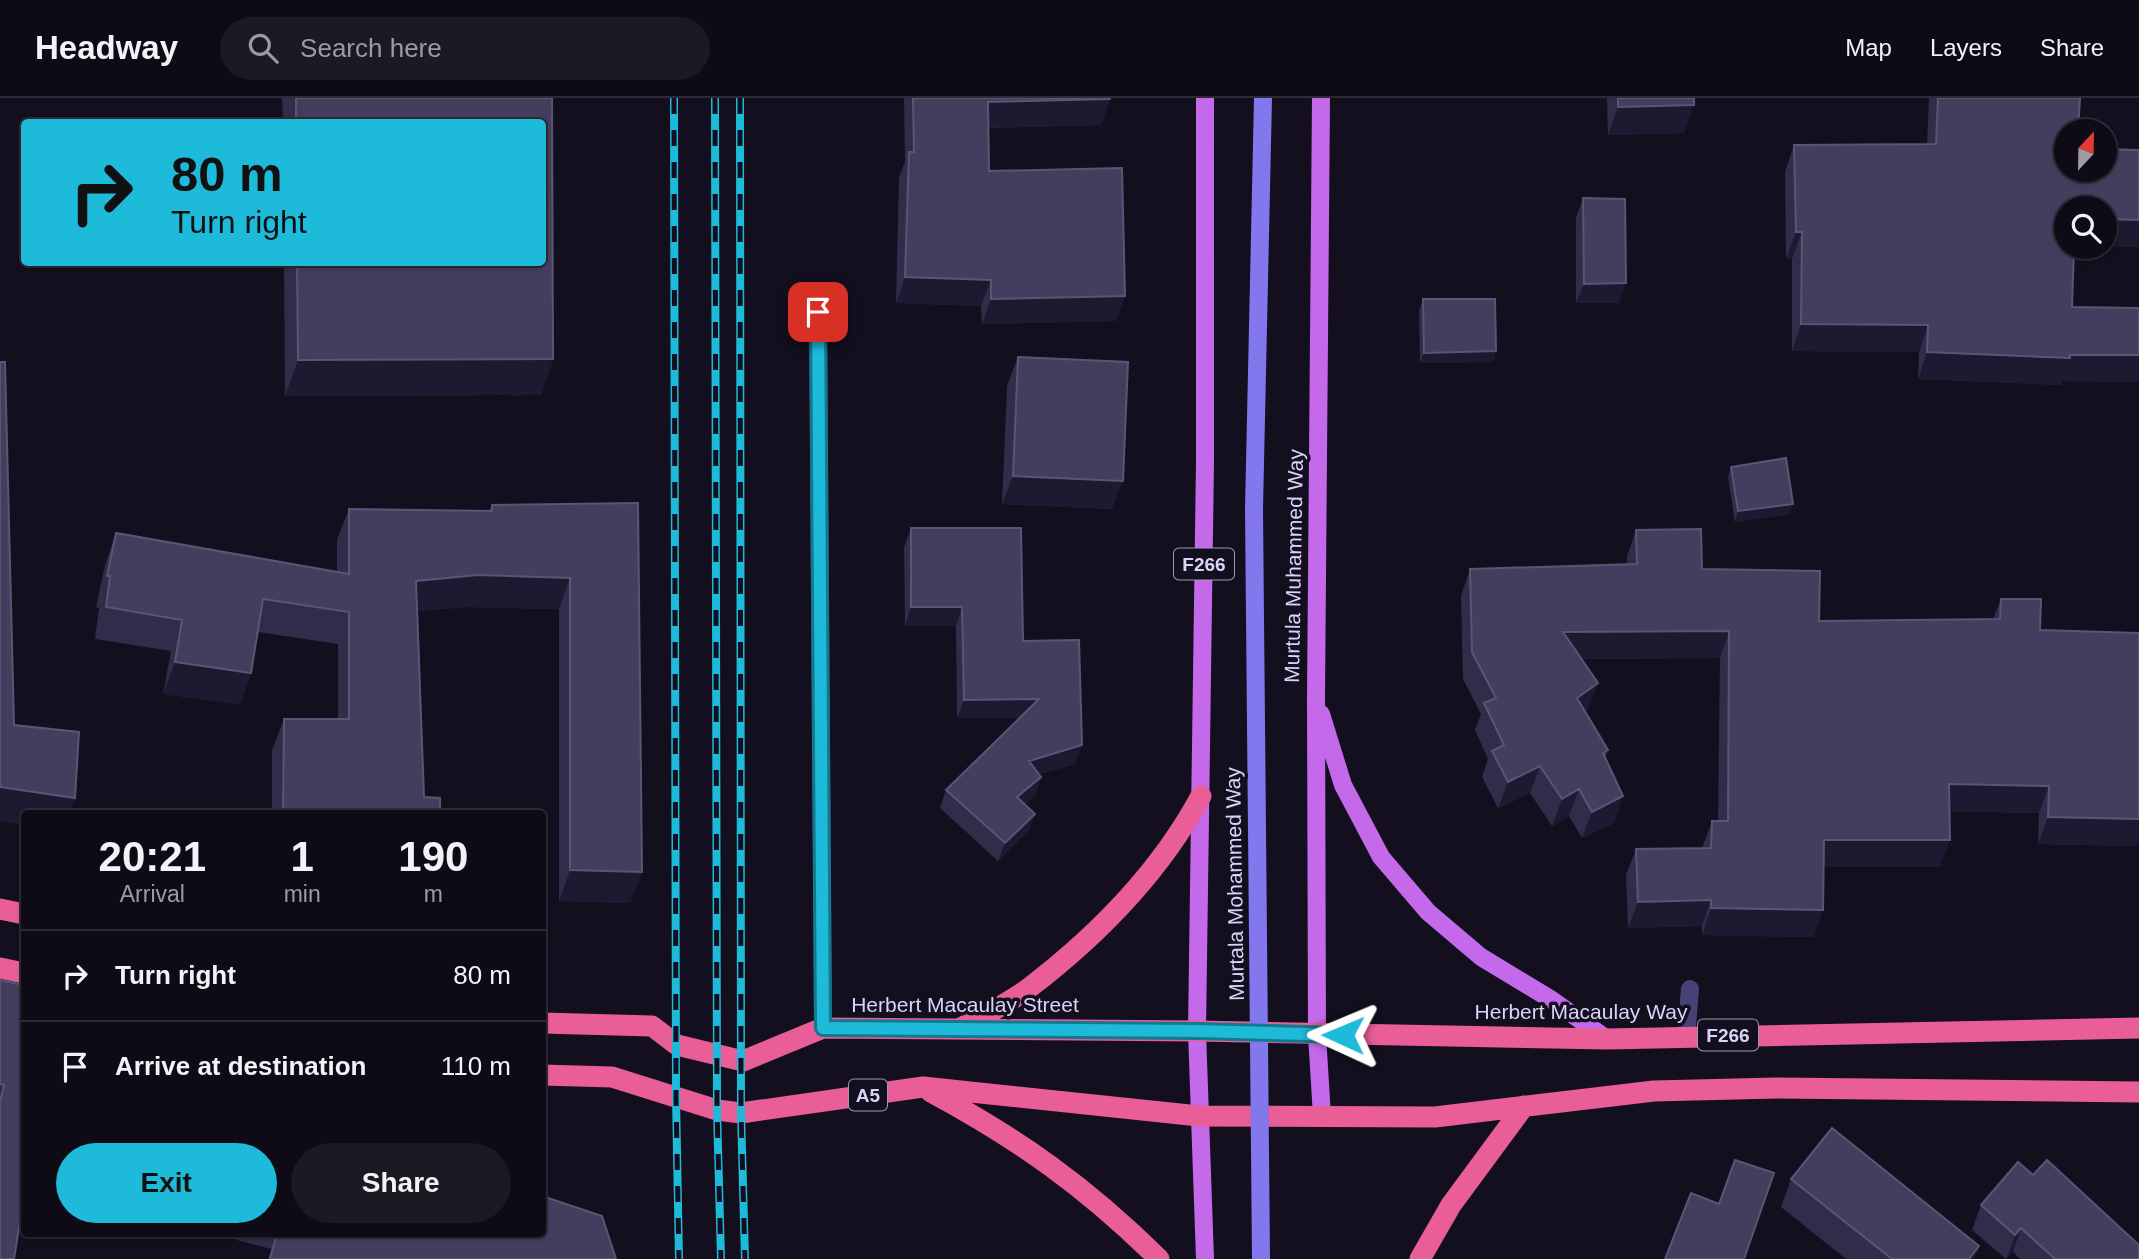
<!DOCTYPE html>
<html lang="en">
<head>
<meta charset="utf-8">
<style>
	:root { --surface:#0e0b16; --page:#1c1923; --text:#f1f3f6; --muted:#9b9ba1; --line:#2e2b35; --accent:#1ebada }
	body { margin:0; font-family:Arial,sans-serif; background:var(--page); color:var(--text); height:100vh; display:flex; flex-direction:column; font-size:26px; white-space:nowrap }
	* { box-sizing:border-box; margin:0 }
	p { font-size:23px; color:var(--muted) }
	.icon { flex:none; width:38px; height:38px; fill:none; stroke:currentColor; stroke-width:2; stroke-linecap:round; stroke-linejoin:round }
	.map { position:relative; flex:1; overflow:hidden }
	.drawer { position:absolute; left:21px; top:712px; width:525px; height:427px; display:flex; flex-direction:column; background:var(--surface); border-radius:7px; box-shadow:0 2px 5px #0004,0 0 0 2px var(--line) }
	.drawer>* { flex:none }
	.guide { position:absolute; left:21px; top:21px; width:525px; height:147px; border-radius:7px; box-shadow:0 2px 5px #0004,0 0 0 2px var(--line); background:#1ebada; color:#111; overflow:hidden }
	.needle { width:46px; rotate:22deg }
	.fabs { position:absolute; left:2054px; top:21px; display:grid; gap:14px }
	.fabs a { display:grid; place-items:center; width:63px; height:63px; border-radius:50%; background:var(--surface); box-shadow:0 2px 5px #0004,0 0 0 2px var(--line); font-size:35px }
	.pin { position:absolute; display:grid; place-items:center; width:60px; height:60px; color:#fff; margin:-30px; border-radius:14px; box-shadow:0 4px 10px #0006 }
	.me { position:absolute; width:77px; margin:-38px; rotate:271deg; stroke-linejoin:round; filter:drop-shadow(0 0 5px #0008) }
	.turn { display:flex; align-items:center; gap:24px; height:147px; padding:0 35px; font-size:32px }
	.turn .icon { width:91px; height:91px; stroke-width:2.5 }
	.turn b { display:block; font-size:49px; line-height:60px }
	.eta { display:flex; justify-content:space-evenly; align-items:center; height:119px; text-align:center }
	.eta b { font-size:42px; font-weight:800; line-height:49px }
	.cta { display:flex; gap:14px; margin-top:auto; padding:14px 35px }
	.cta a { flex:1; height:80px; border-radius:42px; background:var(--accent); color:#111; font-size:28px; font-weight:800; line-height:80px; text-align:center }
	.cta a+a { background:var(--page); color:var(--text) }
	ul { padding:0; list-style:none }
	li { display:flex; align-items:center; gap:21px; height:91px; padding:0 35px; border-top:2px solid var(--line) }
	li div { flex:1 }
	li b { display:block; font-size:26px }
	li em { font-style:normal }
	header { display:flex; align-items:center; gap:42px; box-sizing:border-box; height:98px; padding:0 35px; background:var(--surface); border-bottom:2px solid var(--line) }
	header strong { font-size:33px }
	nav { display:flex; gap:38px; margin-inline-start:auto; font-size:24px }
	.search { width:490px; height:63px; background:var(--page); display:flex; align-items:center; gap:18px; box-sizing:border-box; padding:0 24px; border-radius:38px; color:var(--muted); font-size:26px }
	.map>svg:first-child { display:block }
</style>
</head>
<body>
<header>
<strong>Headway</strong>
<div class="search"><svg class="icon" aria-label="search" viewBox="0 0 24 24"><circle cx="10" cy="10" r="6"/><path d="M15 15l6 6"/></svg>Search here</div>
<nav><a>Map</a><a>Layers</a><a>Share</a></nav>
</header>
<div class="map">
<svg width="2139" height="1161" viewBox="0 0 2139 1161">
	<rect width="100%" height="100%" fill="#130f1e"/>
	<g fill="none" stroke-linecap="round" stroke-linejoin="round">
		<path stroke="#464177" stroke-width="18" d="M818 213 823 930
			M1686 940 1690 891"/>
		<path stroke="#8277ec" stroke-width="18" d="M1254 411 1263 0"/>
		<path stroke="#c369ea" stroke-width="18" d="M1321 0 1316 599 1317 937 1322 1018
			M1321 616 1343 687 1381 759 1428 814 1481 859 1552 902 1607 941
			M1205 1161 1197 933 1205 363V0"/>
		<path stroke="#e95e97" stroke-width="21" d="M0 811 24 816
			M0 870 24 875
			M542 925 652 928 677 947 743 963 823 930 1197 933 1607 941 2139 930
			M959 931C982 918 1008 906 1029 890 1097 838 1160 774 1201 698
			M542 977 612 979 717 1012 741 1015 923 989 1199 1018 1435 1019 1654 993 1776 990 2139 994
			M931 994C1020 1042 1086 1089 1159 1161
			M1420 1161 1451 1107 1524 1008"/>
		<defs>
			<path id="rail" d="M674 0 676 1000 679 1161
				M715 0 717 1012 721 1161
				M740 0 741 1015 745 1161"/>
		</defs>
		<use href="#rail" stroke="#1ebada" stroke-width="8"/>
		<use href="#rail" stroke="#130f1e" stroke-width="5" stroke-dasharray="16" stroke-linecap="butt"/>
		<path stroke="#8277ec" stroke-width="18" d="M1254 411 1261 1161"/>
	</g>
	<path fill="#332b4a" d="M282 0H552L553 261 541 297 285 298 284 164H542V24H283Z
		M904 0H1110L1101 27 988 30 989 73 1125 198 1116 223 982 226 981 208 896 205 899 79 905 64Z
		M1607 0H1694L1684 35 1608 37Z
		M1929 0H2080L2067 72 2139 52V149L2105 148 2067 110 2072 209 2139 210V284L2062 283 2061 287 1918 281 1919 254 1792 253V161H1786L1785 74 1794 47 1927 46Z
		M1583 100 1619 205H1576V120Z
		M1423 201 1496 253 1493 264 1420 265 1419 212Z
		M1018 259 1112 411 1002 406 1007 288Z
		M1731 369 1789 416 1735 424 1728 379Z
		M638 405 642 774 630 805 559 803V511L467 509 418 513 424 699 440 716H272V652L284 621H338V546L258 534 251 575 240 606 163 596 171 553 95 541 99 510 96 509 105 467 116 435 337 474V442L349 411 489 413 492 407Z
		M911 430 1023 543 1075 666 1040 676 1041 679 1035 697 1025 706 1035 716 1028 734 998 763 940 710 946 692 1020 620H957L956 528H905L904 449Z
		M1636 432 1702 471 1819 523 1993 521 2001 501 2040 532 2139 535V740L2136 748 2038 746 2039 715 1950 713 1940 769H1823L1814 839 1702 837V828L1628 830 1626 777 1636 751 1702 750 1712 723H1718L1720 560 1582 561 1588 612 1585 614 1608 652 1605 661 1614 725 1582 740 1569 718 1552 728 1530 695 1498 710 1482 679 1488 661 1475 632 1481 616 1463 581 1461 498 1470 471 1627 467V458Z
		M0 882 14 1161H0Z
		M2033 1077 2139 1161H2020L2013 1154 2006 1161 1972 1132 1981 1107Z
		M1791 1081 1979 1148 1974 1161H1846L1781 1109Z
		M239 1136H542L616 1161H268L271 1151 237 1142Z"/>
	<path fill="#1e1831" d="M1110 1 1101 27 978 30 988 4Z
		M1694 7 1684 35 1608 37 1618 9Z
		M2105 121 2139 122V149L2105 148Z
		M1796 134H1802L1792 161H1786Z
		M905 179 991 182 981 208 896 205Z
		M1626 185 1619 205H1576L1584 186Z
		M1125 198 1116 223 982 226 991 201Z
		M1801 226 1928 227 1919 254 1792 253Z
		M1496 253 1493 264 1420 265 1424 255Z
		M1927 254 2139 257V284L2062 283 2061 287 1918 281Z
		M553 261 541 297 285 298 298 262Z
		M1013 378 1123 383 1112 411 1002 406Z
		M1793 406 1789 416 1735 424 1738 413Z
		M478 477 570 480 559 511 467 509 405 514 416 483Z
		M911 509H962L956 528H905Z
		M1729 533 1720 560 1554 561 1563 534Z
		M175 564 251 575 240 606 163 596Z
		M1598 585 1588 612 1567 627 1577 600Z
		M1039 601 1032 620H957L964 602Z
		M1082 647 1075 666 1022 681 1029 663Z
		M1540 668 1530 695 1498 710 1508 684Z
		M1041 679 1035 697 1011 718 1017 699Z
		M1949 686 2049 688 2039 715 1940 713Z
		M0 689 75 700 70 716H24V727L0 723Z
		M1579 691 1569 718 1552 728 1562 701Z
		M1623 698 1614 725 1582 740 1592 714Z
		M1035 716 1028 734 998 763 1005 745Z
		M2048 719 2139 721V740L2136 748 2038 746Z
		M1824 742H1950L1940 769H1814Z
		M570 772 642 774 630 805 559 803Z
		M1711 802 1702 828 1628 830 1638 804Z
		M1711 810 1823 812 1814 839 1702 837Z
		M2021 1130 2013 1154 2007 1161 2015 1137Z
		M1979 1148 1974 1161H1969Z"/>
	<path fill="#453d5d" stroke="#5c5475" stroke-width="2" d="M296 0H552L553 261 298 262 297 164H542V24H296Z
		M913 0H1110V1L988 4 989 73 1122 70 1125 198 991 201V182L905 179 909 54H914Z
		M1618 0H1694V7L1618 9Z
		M1938 0H2080L2078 33H2067V72H2105V51L2139 52V122L2105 121V110H2067V149H2074L2072 209 2139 210V257H2070V260L1927 254 1928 227 1801 226 1802 134H1796L1794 47 1936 46Z
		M1583 100 1625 101 1626 185 1584 186Z
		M1423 201H1495L1496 253 1424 255Z
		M1018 259 1128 264 1123 383 1013 378Z
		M0 264H5L14 627 79 634 75 700 0 689Z
		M1786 360 1793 406 1738 413 1731 369Z
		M638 405 642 774 570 772V480L478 477 416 483 424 699 440 700V716H283L284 621H349V514L263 501 251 575 175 564 182 522 106 509 110 478H107L116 435 349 476V411L492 413V407Z
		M911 430H1021L1023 543 1079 542 1082 647 1029 663 1041 679 1017 699 1035 716 1005 745 946 692 1039 601 964 602 962 509H911Z
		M1701 431 1702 471 1820 473 1819 523 2000 521 2001 501H2041L2040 532 2139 535V721L2048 719 2049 688 1949 686 1950 742H1824L1823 812 1711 810V802L1638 804 1636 751 1711 750 1712 723H1728L1729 533 1563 534 1598 585 1577 600 1608 652 1603 655 1623 698 1592 714 1579 691 1562 701 1540 668 1508 684 1492 653 1504 647 1484 605 1496 600 1472 554 1470 471 1637 466 1636 432Z
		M0 882 24 887V1099L14 1161H0V1004L4 987 0 986Z
		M1832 1030 1979 1148 1969 1161H1892L1791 1081Z
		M1735 1062 1774 1075 1744 1161H1665L1691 1095 1719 1106Z
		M2047 1062 2139 1147V1161H2055L2021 1130 2015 1137 1981 1107 2018 1064 2033 1077Z
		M542 1098 602 1118 616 1161H270L277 1136H542Z"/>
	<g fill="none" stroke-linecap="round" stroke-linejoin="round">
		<defs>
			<path id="route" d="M818 214 823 930 1197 933 1343 937"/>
		</defs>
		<use href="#route" stroke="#14798e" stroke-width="18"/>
		<use href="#route" stroke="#1ebada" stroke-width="12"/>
	</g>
	<g text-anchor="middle" stroke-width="7" stroke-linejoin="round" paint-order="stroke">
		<g fill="#130f1e" stroke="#9e98b7" stroke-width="2">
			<rect x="1174" y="450.5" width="60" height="31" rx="5"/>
			<rect x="1698" y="921.5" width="60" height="31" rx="5"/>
			<rect x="849" y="981.5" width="38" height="31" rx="5"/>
		</g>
		<g font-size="19" font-weight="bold" fill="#dad3f9">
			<text x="1204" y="473">F266</text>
			<text x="1728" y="944">F266</text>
			<text x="868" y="1004">A5</text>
		</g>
		<g font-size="21" fill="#dad3f9" stroke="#130f1e">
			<text transform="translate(1294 468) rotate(-89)" y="7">Murtula Muhammed Way</text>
			<text transform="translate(1235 786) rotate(-91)" y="7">Murtala Mohammed Way</text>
			<text x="965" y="914">Herbert Macaulay Street</text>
			<text x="1581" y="921">Herbert Macaulay Way</text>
		</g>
	</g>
</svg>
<div class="fabs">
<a><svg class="needle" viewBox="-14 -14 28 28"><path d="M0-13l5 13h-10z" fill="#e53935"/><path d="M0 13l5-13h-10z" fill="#9b9ba1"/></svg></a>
<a><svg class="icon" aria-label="search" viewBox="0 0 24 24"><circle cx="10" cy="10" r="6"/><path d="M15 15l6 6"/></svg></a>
</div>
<div class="pin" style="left:818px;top:214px;background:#d93025"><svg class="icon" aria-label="arrive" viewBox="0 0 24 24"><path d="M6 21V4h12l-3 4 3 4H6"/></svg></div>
<svg class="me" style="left:1343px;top:937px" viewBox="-20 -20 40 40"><path d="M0-17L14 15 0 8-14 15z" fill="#1ebada" stroke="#fff" stroke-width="4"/></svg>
<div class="guide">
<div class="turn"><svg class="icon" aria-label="right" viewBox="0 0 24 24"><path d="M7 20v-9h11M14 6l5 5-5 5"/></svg><div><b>80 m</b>Turn right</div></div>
</div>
<section class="drawer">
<div class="eta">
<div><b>20:21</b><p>Arrival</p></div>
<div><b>1</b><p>min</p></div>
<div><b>190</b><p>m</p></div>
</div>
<ul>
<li><svg class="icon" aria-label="right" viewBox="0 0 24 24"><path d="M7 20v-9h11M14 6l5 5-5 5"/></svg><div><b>Turn right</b></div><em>80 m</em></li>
<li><svg class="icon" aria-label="arrive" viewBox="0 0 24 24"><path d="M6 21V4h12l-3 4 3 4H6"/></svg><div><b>Arrive at destination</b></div><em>110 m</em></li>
</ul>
<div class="cta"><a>Exit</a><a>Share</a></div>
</section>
</div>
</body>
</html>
